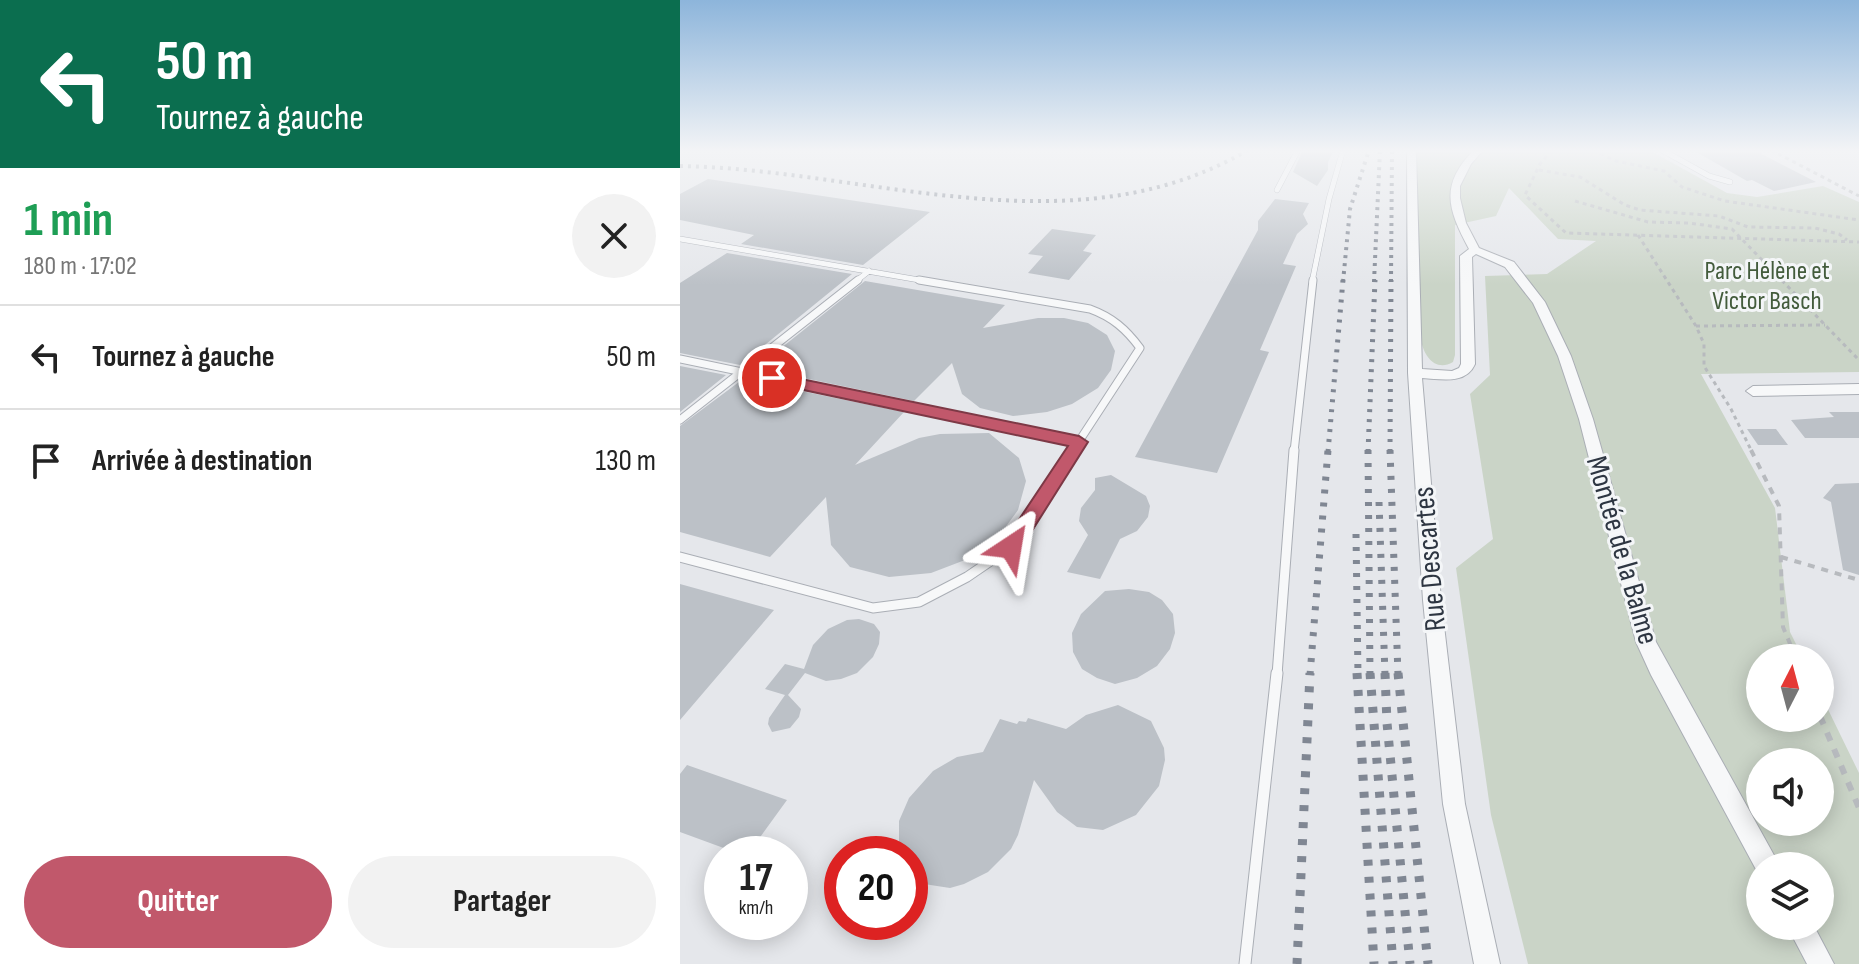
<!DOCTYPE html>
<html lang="fr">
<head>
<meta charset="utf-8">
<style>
	:root { --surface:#fff; --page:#f2f2f2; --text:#222; --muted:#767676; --line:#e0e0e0; --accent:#c1586b }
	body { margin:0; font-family:"Sofia Sans Condensed",sans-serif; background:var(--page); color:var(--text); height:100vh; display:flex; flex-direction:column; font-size:30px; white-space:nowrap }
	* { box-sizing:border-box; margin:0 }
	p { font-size:26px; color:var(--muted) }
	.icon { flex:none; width:44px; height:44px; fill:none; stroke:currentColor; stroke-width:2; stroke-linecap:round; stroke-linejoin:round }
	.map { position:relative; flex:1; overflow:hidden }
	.sheet { display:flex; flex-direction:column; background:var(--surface); width:680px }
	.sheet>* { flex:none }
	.guide { background:#0b6e4f; color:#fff; overflow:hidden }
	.needle { width:52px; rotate:6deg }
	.buttons { position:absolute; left:1066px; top:644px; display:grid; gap:16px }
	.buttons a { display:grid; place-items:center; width:88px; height:88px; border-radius:50%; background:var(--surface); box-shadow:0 4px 20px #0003; font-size:40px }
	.speed { position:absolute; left:24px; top:836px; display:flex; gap:16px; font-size:40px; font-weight:700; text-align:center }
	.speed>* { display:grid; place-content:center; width:104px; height:104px; border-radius:50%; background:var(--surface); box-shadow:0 4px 20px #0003; line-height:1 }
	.speed small { font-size:20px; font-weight:400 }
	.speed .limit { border:12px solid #d22; background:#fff; color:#111 }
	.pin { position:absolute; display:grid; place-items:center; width:68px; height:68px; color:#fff; margin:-34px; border:4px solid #fff; border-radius:50%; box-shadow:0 2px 8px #0007 }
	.me { position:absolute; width:88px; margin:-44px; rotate:33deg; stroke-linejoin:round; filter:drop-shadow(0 0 6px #0008) }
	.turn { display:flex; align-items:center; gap:28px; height:168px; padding:0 24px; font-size:36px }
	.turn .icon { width:104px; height:104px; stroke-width:2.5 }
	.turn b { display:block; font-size:56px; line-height:68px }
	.round { display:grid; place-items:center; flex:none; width:84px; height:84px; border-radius:42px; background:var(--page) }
	.headline { display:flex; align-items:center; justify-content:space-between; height:136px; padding:0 24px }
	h1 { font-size:48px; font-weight:700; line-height:60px; color:#1e9e55 }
	.primary-button { display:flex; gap:16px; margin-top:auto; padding:16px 24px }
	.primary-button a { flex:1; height:92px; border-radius:48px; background:var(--accent); color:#fff; font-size:32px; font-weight:700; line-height:92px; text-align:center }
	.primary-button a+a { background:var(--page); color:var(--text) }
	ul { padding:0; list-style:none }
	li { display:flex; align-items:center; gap:24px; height:104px; padding:0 24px; border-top:2px solid var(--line) }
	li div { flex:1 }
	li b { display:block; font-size:30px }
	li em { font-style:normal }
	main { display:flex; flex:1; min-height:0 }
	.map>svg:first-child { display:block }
</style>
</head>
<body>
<main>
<section class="sheet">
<div class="guide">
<div class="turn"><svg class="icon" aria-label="left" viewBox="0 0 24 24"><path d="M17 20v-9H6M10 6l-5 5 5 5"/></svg><div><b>50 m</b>Tournez à gauche</div></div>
</div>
<div class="headline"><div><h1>1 min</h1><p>180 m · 17:02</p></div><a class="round"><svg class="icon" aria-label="close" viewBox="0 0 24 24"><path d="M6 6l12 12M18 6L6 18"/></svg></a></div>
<ul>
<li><svg class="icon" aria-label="left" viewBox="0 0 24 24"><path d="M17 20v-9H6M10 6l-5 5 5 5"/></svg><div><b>Tournez à gauche</b></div><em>50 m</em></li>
<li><svg class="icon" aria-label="arrive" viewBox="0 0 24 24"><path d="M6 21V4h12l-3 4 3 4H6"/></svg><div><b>Arrivée à destination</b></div><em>130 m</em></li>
</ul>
<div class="primary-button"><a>Quitter</a><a>Partager</a></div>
</section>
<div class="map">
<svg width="1179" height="964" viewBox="0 0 1179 964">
	<rect width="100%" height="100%" fill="#e5e7eb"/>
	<path fill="#cad4c7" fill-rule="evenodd" d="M736 150H969L1047 193 1077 197 1143 186 1179 202V372L1021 374 1095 508 1110 632 1123 658H1080V718H1140V693L1179 773V964H848L811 815 776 568 813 539 790 394 810 375 805 276 867 274 916 241 878 239 829 188 816 216 775 225V355L773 362C756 372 744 357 741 340ZM1080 762H1140V822H1080ZM1080 866H1140V926H1080Z"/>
	<path fill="#bcc1c7" d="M623 150H654L648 162V170L637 186 613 172Z
		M1013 150H1074L1136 182 1094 191 1072 180 1067 181Z
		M28 179 250 212 183 265 61 244 74 235 0 220V194Z
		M595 199 629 203 623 214 628 224 617 234 603 264 616 266 580 350 589 352 537 473 455 457 578 230V221Z
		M372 229 416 235 403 251 412 253 389 280 348 273 363 256 348 254Z
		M47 253 172 274 60 365 0 353V283Z
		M185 281 325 305 303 328 358 318H384L408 323 427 335 435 351 431 370 418 388 392 404 367 412 333 416 300 408 282 394 272 363 234 401 76 368Z
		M0 366 46 375 0 412Z
		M63 379 224 412 175 465 239 438 260 434 309 433 339 458 346 481 338 510 319 536 285 560 251 573 209 577 170 567 151 545 146 497 90 557 0 532V426Z
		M1149 412H1179V438H1125L1111 420 1154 417Z
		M1067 429H1096L1108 445H1078Z
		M431 475 466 496 470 506 468 517 457 531 440 539 420 579 387 572 408 535 399 521 401 508 415 490V478Z
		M1179 483V575L1163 570 1151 502 1143 498 1155 484Z
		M0 584 94 610 0 720Z
		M449 589 469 592 482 600 493 614 495 633 490 649 477 666 457 678 435 684 417 678 402 669 393 652 392 633 401 614 425 591Z
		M179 619 194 624 200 632 199 644 193 657 177 673 161 679 146 681 125 673 108 695 121 709 119 717 110 728 92 732 88 724 89 718 105 695 85 689 105 664 124 669 133 645 148 629 167 620Z
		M438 705 471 721 484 748 485 760 479 786 456 815 423 830 397 827 377 812 354 780 338 835 331 849 308 872 284 884 270 888 244 884 230 875V854H219V821L229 798 253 771 277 757 303 752 320 719 337 724 339 721 346 722 348 718 386 729 406 715Z
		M7 765 107 800 68 854H60L0 832V774Z"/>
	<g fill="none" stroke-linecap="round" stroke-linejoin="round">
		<defs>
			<path id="lane-far3" d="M982 150 1029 176 1050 182
				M597 190 618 150
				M0 239 251 282
				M175 282 189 271
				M632 282 649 199 663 150"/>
			<path id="lane-far2" d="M239 280 410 309C432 317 446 329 460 348L392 452
				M0 359 399 442
				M0 420 178 280
				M614 452 633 280"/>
			<path id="lane-far1" d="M0 557 193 608 239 602 287 577 331 547 394 450
				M597 675 614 450"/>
			<path id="lane" d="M565 964 597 673"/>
			<path id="street" d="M727 150H736L742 369 772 371 779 368 781 364 780 256 789 249C768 210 759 185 794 150H803L791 164 780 186V198L786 223 799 248 834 262 865 302 891 356 913 419 976 642 1100 866H1080L1079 875 971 675 956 642 899 419 878 356 853 303 825 267 796 254 792 257 795 364C786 385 761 379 742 378L761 600 785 804 820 964H794L763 804 743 600 728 373Z
				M1179 384V394L1073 396 1066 391 1073 386Z
				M1107 926H1134L1154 964H1127Z"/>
		</defs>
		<use href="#lane-far3" stroke="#aaaeb5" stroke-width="6"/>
		<use href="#lane-far2" stroke="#aaaeb5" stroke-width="9"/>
		<use href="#lane-far1" stroke="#aaaeb5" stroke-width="11"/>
		<use href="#lane" stroke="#aaaeb5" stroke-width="13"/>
		<use href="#street" stroke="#aaaeb5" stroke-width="2"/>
		<path stroke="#b7babe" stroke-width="3" stroke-dasharray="4 4" stroke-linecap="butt" d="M872 150 860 164 845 195 886 233 1179 242
			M913 150 936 161 984 171 1002 187 1045 201 1179 220
			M1091 150 1179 196
			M859 170 900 177 945 205 960 210 1039 216 1068 227 1135 228 1159 234 1167 240
			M895 201 968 222 1009 223 1052 229 1179 360
			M958 235 1016 326 1024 344V366L1051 409 1072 452
			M1016 326 1145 325"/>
		<path stroke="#b7babe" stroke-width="4" stroke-dasharray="7 7" stroke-linecap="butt" d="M1071 450 1099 506 1103 627 1116 658
			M1101 557 1179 580"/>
		<path stroke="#b7babe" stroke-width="6" stroke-dasharray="9 9" stroke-linecap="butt" d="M1140 716 1179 808"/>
		<use href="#lane-far3" stroke="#f7f8f9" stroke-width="5"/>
		<use href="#lane-far2" stroke="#f7f8f9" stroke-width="7"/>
		<use href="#lane-far1" stroke="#f7f8f9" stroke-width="9"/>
		<use href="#lane" stroke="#f7f8f9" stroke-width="11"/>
		<use href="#street" fill="#f7f8f9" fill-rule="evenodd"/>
		<path stroke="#808793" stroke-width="4" stroke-dasharray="3 5" stroke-linecap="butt" d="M0 166C187 169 392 253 568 150
			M663 282 670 209 689 150
			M694 282 700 150
			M711 282 712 150"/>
		<path stroke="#808793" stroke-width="5" stroke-dasharray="3 7" stroke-linecap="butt" d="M648 452 663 280
			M688 452 695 280
			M710 452 711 280"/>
		<path stroke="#808793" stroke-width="7" stroke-dasharray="4 9" stroke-linecap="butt" d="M688 450 690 675
			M710 450 718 675
			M699 502 705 675
			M676 534 678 675
			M630 675 648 450"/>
		<path stroke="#808793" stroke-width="9" stroke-dasharray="6 11" stroke-linecap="butt" d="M677 673 694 964
			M690 673 713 964
			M705 673 707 723 730 964
			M718 673 748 964
			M617 964 630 673"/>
	</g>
	<linearGradient id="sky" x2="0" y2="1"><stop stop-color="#8db5db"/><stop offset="0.53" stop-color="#f3f4f6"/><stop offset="1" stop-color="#f3f4f6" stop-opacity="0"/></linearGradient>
	<rect width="1179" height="285" fill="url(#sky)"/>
	<path fill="#c1586b" stroke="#7d3946" stroke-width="2" d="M92 373 399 436 408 442 338 553H324L321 547 324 542 388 446 86 382 84 378Z"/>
	<g text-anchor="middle" stroke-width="6" stroke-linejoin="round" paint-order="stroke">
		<g font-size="26" fill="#435c3c" stroke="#f4f6f8">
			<text x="1087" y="279">Parc Hélène et<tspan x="1087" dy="30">Victor Basch</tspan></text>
		</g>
		<g font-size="30" fill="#2e3642" stroke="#f4f6f8">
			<text transform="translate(943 550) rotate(74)" y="10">Montée de la Balme</text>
			<text transform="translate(749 559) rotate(-95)" y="10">Rue Descartes</text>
		</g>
	</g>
</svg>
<div class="buttons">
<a><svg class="needle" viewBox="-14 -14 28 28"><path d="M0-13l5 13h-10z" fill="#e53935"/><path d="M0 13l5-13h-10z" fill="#767676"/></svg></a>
<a><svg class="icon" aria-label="sound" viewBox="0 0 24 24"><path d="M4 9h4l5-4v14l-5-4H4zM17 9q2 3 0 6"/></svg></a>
<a><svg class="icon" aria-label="layers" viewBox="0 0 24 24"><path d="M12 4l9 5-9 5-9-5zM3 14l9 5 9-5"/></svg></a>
</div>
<div class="speed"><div>17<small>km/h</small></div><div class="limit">20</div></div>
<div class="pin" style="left:92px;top:378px;background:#d93025"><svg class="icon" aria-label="arrive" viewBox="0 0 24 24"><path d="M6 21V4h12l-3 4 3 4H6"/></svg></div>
<svg class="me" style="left:331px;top:547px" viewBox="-20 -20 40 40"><path d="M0-17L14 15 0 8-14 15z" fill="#c1586b" stroke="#fff" stroke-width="4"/></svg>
</div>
</main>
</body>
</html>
